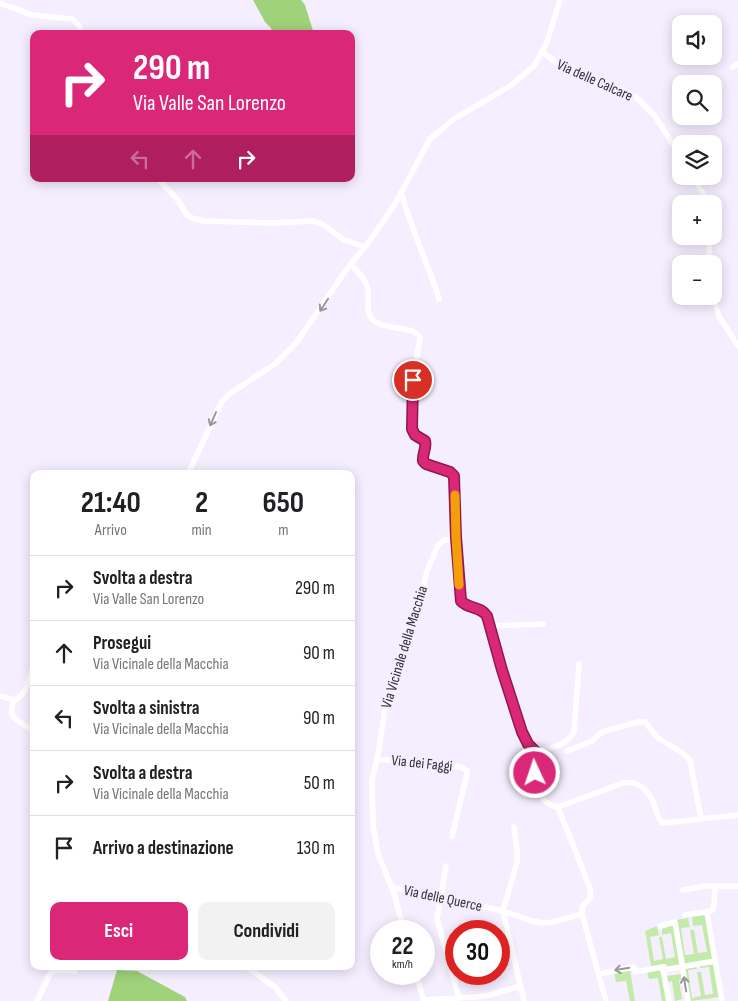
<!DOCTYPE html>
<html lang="it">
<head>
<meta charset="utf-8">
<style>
	:root { --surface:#fff; --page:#f2f2f2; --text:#202124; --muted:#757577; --line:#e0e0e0; --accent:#db2777 }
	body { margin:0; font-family:"Sofia Sans Condensed",sans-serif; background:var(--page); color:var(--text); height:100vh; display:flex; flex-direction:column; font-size:19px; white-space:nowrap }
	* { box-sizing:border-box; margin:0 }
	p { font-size:16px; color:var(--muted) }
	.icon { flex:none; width:28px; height:28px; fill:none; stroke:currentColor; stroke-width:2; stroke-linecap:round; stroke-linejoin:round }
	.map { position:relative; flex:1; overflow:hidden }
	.side { position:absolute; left:30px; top:470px; width:325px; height:500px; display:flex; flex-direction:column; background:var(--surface); border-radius:10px; box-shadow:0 2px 12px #0003 }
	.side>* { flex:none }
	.guide { position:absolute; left:30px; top:30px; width:325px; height:152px; border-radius:10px; box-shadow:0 2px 12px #0003; background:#db2777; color:#fff; overflow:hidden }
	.buttons { position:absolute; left:672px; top:15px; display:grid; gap:10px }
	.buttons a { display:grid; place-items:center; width:50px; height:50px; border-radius:10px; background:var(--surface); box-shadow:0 2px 12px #0003; font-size:25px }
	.speed { position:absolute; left:370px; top:920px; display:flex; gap:10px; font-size:25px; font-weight:700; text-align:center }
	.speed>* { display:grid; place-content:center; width:65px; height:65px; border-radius:50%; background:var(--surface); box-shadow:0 2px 12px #0003; line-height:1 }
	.speed small { font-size:12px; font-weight:400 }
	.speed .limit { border:8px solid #d22; background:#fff; color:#111 }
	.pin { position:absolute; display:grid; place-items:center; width:42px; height:42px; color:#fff; margin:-21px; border:2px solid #fff; border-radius:50%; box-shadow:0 1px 5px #0007 }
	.me { position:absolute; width:55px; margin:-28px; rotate:357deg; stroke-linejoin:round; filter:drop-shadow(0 0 4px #0008) }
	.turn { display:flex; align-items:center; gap:18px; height:105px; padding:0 20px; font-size:22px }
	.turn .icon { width:65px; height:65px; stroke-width:2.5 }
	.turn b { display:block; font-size:35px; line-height:42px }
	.lanes { display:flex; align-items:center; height:48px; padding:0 20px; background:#0003; justify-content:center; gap:25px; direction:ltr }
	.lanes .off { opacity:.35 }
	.eta { display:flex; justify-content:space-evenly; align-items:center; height:85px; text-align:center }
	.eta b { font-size:30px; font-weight:700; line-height:35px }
	.button { display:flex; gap:10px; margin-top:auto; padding:10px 20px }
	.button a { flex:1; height:58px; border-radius:10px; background:var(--accent); color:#fff; font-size:20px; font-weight:700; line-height:58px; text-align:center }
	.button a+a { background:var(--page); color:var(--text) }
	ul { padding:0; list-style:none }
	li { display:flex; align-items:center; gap:15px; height:65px; padding:0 20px; border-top:1px solid var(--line) }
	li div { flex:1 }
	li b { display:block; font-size:19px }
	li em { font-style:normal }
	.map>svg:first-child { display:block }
</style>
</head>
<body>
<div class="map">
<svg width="738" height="1001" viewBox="0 0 738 1001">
	<rect width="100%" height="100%" fill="#f5eeff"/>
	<path fill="#c4eaa9" d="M705 915 713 959 685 964 677 920 688 918 690 927 681 928 685 955 694 954 690 930H694L698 953 707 952 702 925 693 926 692 917Z
		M672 925H674L680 965 668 967 666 964 651 966 645 931 657 926 659 935 650 937 654 961 663 959 659 937H662L666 959 675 957 671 933 662 935V929Z
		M714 964 719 997 691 1001 685 969 696 967 697 969 688 970 692 998 701 996 697 972H701L705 995 713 994 709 967 700 968V966Z
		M630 970 635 1001H630L626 981 616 982 614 973Z
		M661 970 666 1001H662L658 978 649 979 647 972Z
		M681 974 682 979 679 980 682 999 675 1001 672 981 668 982 667 976Z"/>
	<path fill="#9fd27a" d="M253 0H301L305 5 314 34H273L271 28 265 22Z
		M117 970 137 971 185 997 187 1001H108Z"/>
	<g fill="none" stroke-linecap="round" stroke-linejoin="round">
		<path stroke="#fff" stroke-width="5.5" d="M0 3 32 15 72 19 79 25 81 34
			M543 52 563 68 625 91 636 97 655 116 681 157
			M733 67 738 64
			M693 176 709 204
			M158 179 178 200 187 215 192 218 204 221 271 223 314 221 324 225 344 240 365 247
			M401 192C411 229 428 263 439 299
			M351 264C357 271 364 277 367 286 371 297 364 311 373 320 386 331 411 325 420 337L413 380 412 431 415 435 425 441C427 448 421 455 424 462L450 472 455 478 456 537 452 540H444L438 545 427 571 414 627 387 695 379 749 372 781 373 825 378 854 394 893 404 931
			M709 264V236
			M713 296 719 316 738 346
			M188 474 222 401 232 392 275 364 297 342 346 270 369 242 395 204 430 139 454 119 510 86 534 66 547 42 560 0
			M456 537 461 601C468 610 481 605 487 616L502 670 522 732 527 744 535 751C531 762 536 791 544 800 548 804 553 806 558 807L590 888 591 897 582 907V914L606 1001
			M489 626 543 624
			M0 696 14 700
			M14 700C28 696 30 675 34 663
			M14 700C6 719 19 721 34 731
			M535 751C550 749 566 746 574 732L579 664
			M567 751 592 741 602 732 638 722H645L658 738 684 754 690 760 701 819
			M377 759 461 767 467 771V774L452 836
			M558 807 623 783C638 780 650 791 654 805 657 811 657 819 663 823L738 815
			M514 827 517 850V862L503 911 524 1001
			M446 866 437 919 459 998
			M391 887 503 911 532 921 543 923 553 922 582 914
			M683 890 705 886H738
			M707 913 722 1001
			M685 915 711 911 714 907 715 886
			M660 926 675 922 688 1001
			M246 966 275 987 286 1001
			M663 970 669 1001
			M416 974 424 1001
			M599 974 634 967 635 972 663 967V970L715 961
			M423 1000 475 997 490 995 520 986
			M37 1001 51 972 60 970 75 971"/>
	</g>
	<defs><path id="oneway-shaft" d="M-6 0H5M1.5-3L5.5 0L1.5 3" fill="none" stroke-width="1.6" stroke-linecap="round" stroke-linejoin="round" transform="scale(1.25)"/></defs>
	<g stroke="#98979b">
		<use href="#oneway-shaft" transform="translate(324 305) rotate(123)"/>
		<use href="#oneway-shaft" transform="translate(213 419) rotate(114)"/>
		<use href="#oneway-shaft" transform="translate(622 969) rotate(170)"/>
		<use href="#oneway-shaft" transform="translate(685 984) rotate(-99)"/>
	</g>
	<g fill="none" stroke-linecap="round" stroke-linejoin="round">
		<defs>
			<path id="route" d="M413 380 412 429 415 435 425 441C427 448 422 454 423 461L426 464 450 472 454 476 456 537 461 601C468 609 481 606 487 616L502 670 522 732 528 744 535 751 532 760 535 773"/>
		</defs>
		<use href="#route" stroke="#8e194d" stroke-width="12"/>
		<use href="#route" stroke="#db2777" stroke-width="9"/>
		<path stroke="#f59e0b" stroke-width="9" d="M455 495 456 537 459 585"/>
	</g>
	<g text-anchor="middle" stroke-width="5" stroke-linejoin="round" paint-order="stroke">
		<g font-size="15" fill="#322f37" stroke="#f5eeff">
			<text transform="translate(595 80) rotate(24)" y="5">Via delle Calcare</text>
			<text transform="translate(404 647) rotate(-73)" y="5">Via Vicinale della Macchia</text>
			<text transform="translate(422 763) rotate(6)" y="5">Via dei Faggi</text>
			<text transform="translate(443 898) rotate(12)" y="5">Via delle Querce</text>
		</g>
	</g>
</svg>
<div class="buttons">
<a><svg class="icon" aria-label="sound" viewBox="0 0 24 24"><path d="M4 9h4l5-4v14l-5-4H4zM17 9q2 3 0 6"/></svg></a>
<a><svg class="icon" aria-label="search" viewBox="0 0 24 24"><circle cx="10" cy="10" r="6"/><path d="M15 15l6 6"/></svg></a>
<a><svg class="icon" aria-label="layers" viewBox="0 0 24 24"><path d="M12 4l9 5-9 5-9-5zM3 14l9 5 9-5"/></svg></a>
<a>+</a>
<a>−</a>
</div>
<div class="speed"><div>22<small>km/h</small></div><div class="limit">30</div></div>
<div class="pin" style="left:413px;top:380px;background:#d93025"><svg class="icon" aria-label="arrive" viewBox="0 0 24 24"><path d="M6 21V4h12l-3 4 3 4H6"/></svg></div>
<svg class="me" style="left:535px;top:773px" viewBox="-20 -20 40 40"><circle r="17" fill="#db2777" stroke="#fff" stroke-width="3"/><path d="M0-11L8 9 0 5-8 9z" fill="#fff"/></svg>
<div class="guide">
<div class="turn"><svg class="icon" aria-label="right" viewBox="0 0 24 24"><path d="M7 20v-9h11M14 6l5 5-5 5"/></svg><div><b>290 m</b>Via Valle San Lorenzo</div></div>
<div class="lanes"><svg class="icon off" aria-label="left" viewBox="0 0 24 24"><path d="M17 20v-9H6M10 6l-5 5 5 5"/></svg><svg class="icon off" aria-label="ahead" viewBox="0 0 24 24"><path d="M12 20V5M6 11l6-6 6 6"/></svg><svg class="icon" aria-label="right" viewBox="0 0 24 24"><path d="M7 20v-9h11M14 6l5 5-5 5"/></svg></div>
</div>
<section class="side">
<div class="eta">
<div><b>21:40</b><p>Arrivo</p></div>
<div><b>2</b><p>min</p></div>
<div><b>650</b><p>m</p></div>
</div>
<ul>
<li><svg class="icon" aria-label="right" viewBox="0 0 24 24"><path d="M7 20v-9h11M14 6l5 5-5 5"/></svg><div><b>Svolta a destra</b><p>Via Valle San Lorenzo</p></div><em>290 m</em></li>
<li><svg class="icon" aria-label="ahead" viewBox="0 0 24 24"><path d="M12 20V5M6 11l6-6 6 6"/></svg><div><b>Prosegui</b><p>Via Vicinale della Macchia</p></div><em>90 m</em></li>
<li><svg class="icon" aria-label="left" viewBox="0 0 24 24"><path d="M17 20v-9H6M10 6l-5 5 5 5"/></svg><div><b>Svolta a sinistra</b><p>Via Vicinale della Macchia</p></div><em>90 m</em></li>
<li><svg class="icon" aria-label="right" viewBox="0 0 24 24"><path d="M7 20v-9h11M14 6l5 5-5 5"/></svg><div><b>Svolta a destra</b><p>Via Vicinale della Macchia</p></div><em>50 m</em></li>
<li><svg class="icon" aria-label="arrive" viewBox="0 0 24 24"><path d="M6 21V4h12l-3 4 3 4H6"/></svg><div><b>Arrivo a destinazione</b></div><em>130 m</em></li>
</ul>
<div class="button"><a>Esci</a><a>Condividi</a></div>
</section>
</div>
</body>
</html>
